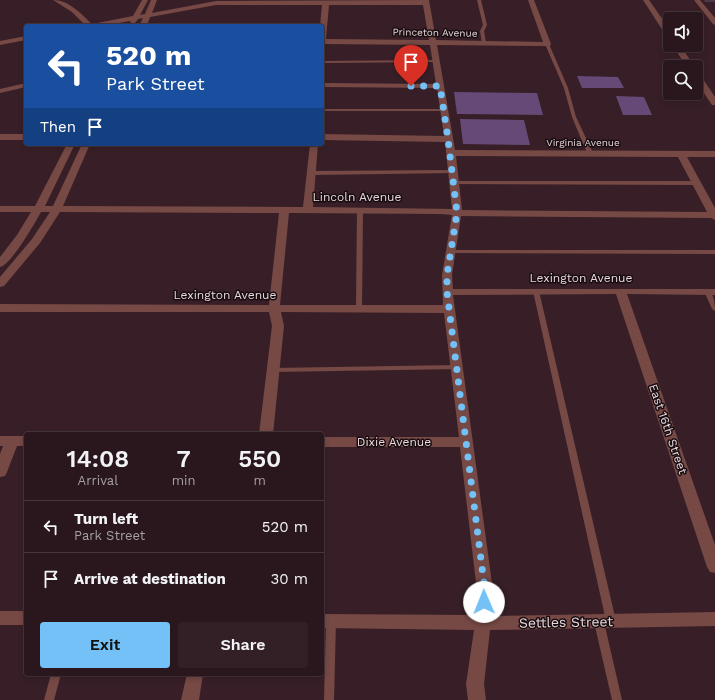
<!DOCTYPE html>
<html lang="en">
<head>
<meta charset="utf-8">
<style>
	:root { --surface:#2a171d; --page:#322026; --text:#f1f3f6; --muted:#a59fa4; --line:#46363b; --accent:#73c1f6 }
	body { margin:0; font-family:"Work Sans",sans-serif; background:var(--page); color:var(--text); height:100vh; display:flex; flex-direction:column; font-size:15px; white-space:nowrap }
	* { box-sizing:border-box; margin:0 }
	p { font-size:13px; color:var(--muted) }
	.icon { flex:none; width:22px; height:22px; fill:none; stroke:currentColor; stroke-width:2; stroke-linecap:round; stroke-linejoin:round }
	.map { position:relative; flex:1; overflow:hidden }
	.side { position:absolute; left:24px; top:432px; width:300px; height:244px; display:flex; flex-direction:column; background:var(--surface); border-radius:4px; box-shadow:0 2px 6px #0003,0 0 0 1px var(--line) }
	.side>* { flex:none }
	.top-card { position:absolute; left:24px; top:24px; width:300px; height:122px; border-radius:4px; box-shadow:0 2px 6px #0003,0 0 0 1px var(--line); background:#1a4fa0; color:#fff; overflow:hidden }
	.controls { position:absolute; left:663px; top:12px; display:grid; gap:8px }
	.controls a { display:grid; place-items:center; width:40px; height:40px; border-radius:4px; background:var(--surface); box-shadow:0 2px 6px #0003,0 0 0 1px var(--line); font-size:20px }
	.pin { position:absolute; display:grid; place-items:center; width:34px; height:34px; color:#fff; margin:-41px -17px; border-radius:50% 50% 50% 0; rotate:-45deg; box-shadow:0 0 4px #0007 }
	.pin .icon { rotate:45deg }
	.me { position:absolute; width:44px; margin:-22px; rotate:359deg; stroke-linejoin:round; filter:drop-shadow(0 0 3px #0008) }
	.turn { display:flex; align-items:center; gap:14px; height:84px; padding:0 16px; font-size:18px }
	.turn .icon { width:52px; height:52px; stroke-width:2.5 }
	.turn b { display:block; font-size:28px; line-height:34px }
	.then { display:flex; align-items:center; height:38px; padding:0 16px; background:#0003; gap:8px; font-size:15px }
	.eta { display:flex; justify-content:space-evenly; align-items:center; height:68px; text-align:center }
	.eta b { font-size:24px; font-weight:600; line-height:28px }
	.button { display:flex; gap:8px; margin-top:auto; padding:8px 16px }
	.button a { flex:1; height:46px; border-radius:4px; background:var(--accent); color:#111; font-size:16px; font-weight:600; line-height:46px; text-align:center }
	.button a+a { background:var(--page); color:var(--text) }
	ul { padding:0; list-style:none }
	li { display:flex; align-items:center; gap:12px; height:52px; padding:0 16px; border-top:1px solid var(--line) }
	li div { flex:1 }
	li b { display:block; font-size:15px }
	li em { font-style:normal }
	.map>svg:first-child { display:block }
</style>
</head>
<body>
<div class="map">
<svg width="715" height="700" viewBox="0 0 715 700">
	<rect width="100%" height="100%" fill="#381f27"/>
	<path fill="#664977" d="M577 76 618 77 624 88H582Z
		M454 92 537 93 543 115 457 114Z
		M616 96 644 97 652 115H623Z
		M460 119 524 120 530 145 463 144Z"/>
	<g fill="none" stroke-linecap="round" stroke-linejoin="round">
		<path fill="#764945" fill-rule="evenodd" d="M477 0H481L487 25 484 31 486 43 484 44 482 43 480 31 483 25Z
			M545 43 549 44 568 88 576 117 593 153 592 154 590 155 587 153 572 117 564 88 545 44Z
			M438 60V62H436L322 63V61Z
			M322 109H444L446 110 444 111H322Z
			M453 170 456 172 455 173 312 175 309 173 312 171Z
			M454 181H697L700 183 697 185 452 184V182Z
			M360 208 363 210 362 308 359 310 356 308 357 210Z
			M451 250H715V254L449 253 448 252Z
			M536 289 539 291 616 621 614 624 611 625 608 624 606 621 533 291Z
			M707 289C714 293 715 303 715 311L712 309 704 291Z
			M457 365H460L461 367 460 369 273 372 269 370 273 368Z
			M331 617 334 618 336 621 334 700H324L326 621 328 618Z
			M599 618 602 619 604 622 622 700H612L594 622 596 619Z
			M51 674H61L54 700H44Z"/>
		<path fill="#764945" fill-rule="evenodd" d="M53 0C69 0 80 13 92 24L133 16 142 0H148L140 15 145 14 151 0H157L152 13 216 1 429 0 436 40 543 42 528 0H534L551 44 550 46 437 45 455 150 715 151V157H687L715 208V220L711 218 461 216 452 275 453 289H715V295L627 294 715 545V573L710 572 707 567 616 294 453 295 493 591 492 616 715 612V626L490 630 484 684 486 700H468L466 684 474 630 322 628V614L475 615 477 591 460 447H322V437H459L444 313 281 312 284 326 273 434H259L272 326 269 312H0V304L269 305 279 213 60 212 40 243 4 286 0 287V277L32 239 50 212H41C35 223 11 265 0 267V257L17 235 31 212H0V206H35L67 144H75L45 206H53L82 144H90L63 206 303 207 310 144H318L313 207 452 209 445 142 322 140V134L444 136 437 88 322 87V83L436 84 430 45 322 44V26H320L322 5H216L150 17 147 26H139L143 18 138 19 135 23H131L130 21 102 26H86L72 12ZM329 5H423L429 40 326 39ZM456 156 678 157 707 212 462 210ZM289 213 441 214 452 215 442 275 443 305H280Z
			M643 0H649L670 30V37H667Z
			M694 0H700L715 18V25L713 24Z
			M26 36V40L0 45V41Z
			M672 45H680L695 67H687Z
			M696 73H699L715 97V105H712L696 81Z
			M26 83V87L0 93V89Z
			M0 134H26V140H0Z
			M0 436H26V446H17L7 472 5 476 0 477V454L3 446H0Z
			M0 611H26V625H0Z
			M187 674H203L199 700H181Z"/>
	</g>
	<path fill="#4d3947" d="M704 0H715V2H705Z"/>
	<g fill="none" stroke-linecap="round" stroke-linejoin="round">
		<path stroke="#73c1f6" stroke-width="7" stroke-dasharray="0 12.6" d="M411 86H440L448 139 457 213 447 275V292L485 591 484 602"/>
	</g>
	<g text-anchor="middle" stroke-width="3" stroke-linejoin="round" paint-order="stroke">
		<g font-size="10" fill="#e9d7db" stroke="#180d10">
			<text transform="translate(435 32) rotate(1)" y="4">Princeton Avenue</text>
			<text x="583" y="146">Virginia Avenue</text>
		</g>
		<g font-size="12" fill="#e9d7db" stroke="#180d10">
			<text x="357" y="201">Lincoln Avenue</text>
			<text x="581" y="282">Lexington Avenue</text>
			<text x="225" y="299">Lexington Avenue</text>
			<text transform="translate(668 429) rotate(71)" y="4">East 16th Street</text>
			<text x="394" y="446">Dixie Avenue</text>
		</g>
		<g font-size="14" fill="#e9d7db" stroke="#180d10">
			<text transform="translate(566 622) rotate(-1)" y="5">Settles Street</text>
		</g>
	</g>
</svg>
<div class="controls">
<a><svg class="icon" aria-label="sound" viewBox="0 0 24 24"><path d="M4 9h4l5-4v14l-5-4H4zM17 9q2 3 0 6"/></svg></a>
<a><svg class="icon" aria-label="search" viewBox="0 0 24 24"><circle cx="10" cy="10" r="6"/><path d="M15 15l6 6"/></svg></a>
</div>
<div class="pin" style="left:411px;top:86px;background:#d93025"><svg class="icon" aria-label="arrive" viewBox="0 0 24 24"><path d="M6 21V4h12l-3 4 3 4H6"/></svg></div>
<svg class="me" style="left:484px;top:602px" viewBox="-20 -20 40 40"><circle r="19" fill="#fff"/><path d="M0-13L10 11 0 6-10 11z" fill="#73c1f6"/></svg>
<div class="top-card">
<div class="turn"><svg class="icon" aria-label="left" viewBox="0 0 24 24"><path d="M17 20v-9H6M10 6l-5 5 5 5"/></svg><div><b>520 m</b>Park Street</div></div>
<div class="then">Then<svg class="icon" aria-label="arrive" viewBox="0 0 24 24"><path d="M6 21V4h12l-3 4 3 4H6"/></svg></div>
</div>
<section class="side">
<div class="eta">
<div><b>14:08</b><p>Arrival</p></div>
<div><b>7</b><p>min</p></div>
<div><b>550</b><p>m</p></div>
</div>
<ul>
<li><svg class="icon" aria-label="left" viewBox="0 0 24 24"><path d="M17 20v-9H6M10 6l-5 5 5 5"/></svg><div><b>Turn left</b><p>Park Street</p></div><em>520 m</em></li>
<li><svg class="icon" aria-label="arrive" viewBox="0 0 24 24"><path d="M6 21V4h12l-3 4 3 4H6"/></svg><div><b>Arrive at destination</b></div><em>30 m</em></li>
</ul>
<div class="button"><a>Exit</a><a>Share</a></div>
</section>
</div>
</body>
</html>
